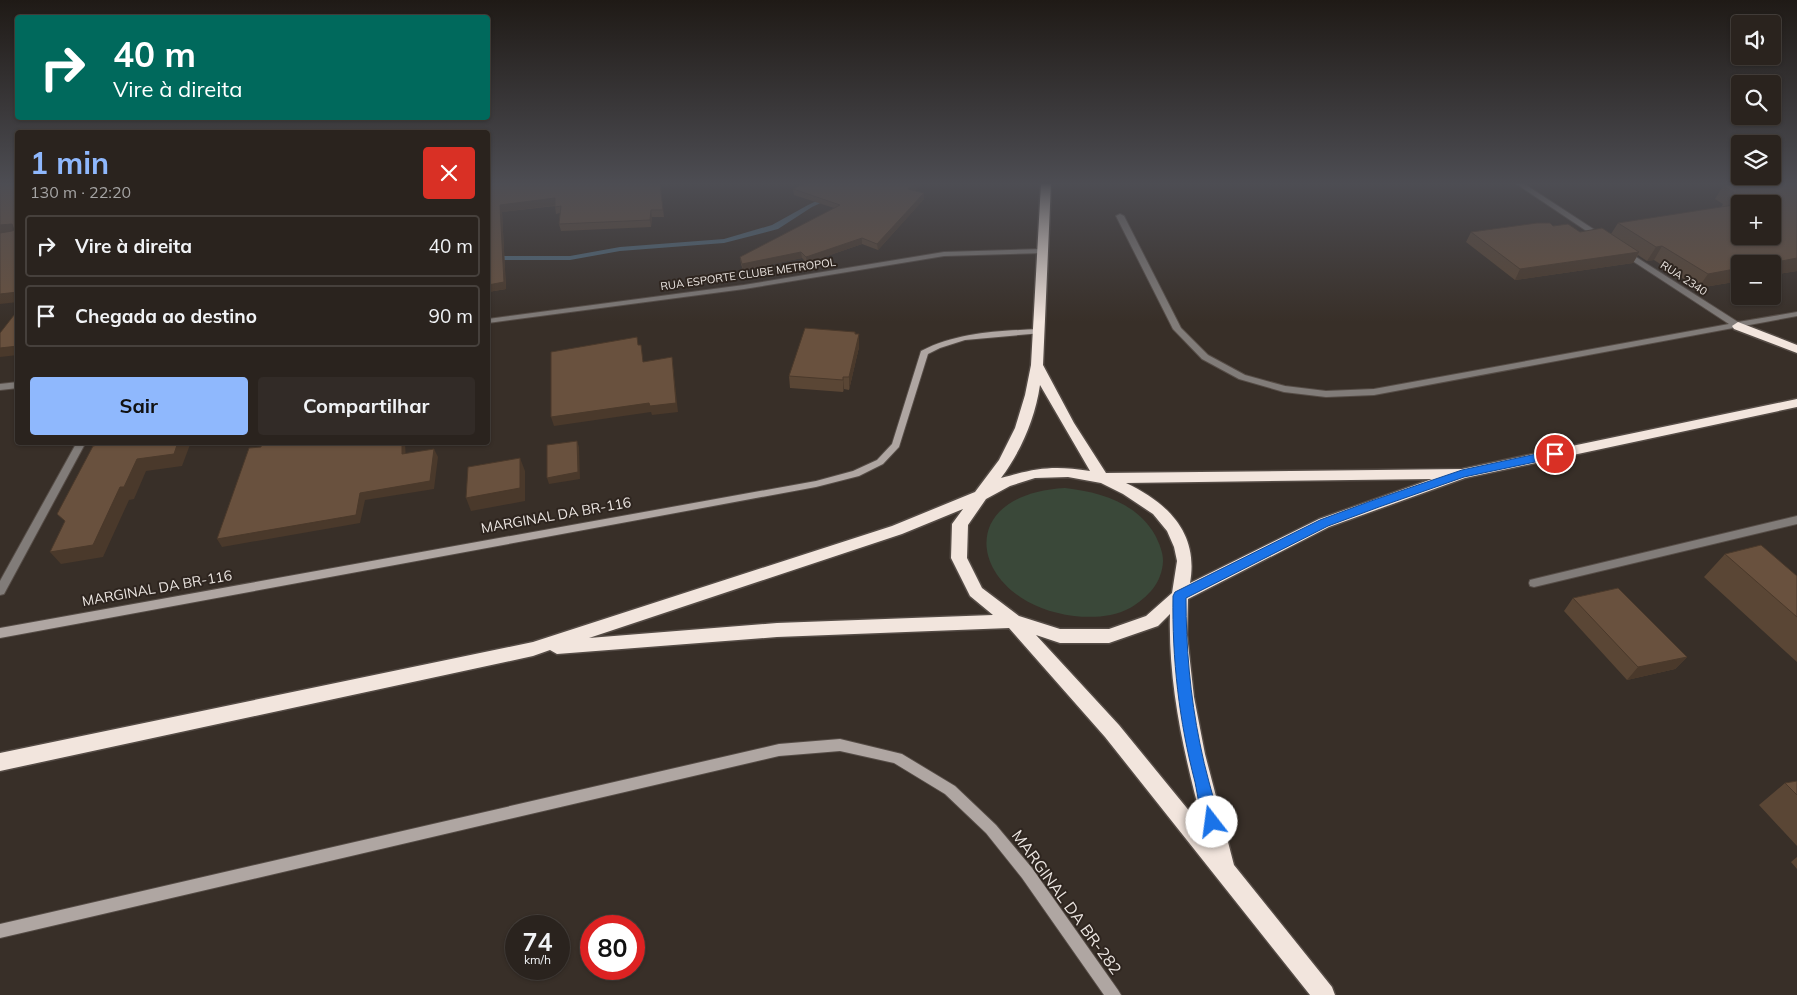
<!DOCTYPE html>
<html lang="pt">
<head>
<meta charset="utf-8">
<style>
	:root { --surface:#2a231e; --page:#322b27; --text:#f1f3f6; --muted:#a5a4a4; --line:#46403c; --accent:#8fb8fd }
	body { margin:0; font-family:Mulish,sans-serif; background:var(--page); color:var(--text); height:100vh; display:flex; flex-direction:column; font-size:19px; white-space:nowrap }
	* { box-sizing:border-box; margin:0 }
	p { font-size:16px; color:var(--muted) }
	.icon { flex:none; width:28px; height:28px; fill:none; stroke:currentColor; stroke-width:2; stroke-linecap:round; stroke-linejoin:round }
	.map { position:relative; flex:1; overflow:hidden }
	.sheet { position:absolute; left:15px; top:130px; width:475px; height:315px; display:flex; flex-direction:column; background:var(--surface); border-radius:5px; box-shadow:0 1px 4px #0004,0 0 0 1px var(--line) }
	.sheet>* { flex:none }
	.guide { position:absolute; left:15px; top:15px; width:475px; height:105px; border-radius:5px; box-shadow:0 1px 4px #0004,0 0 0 1px var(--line); background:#00695c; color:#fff; overflow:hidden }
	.tools { position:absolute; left:1731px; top:15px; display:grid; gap:10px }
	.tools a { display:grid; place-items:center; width:50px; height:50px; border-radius:5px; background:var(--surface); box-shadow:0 1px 4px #0004,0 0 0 1px var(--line); font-size:25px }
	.speed { position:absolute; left:505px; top:915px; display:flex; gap:10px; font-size:25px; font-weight:700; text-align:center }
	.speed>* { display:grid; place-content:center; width:65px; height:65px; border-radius:50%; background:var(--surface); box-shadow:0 1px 4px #0004,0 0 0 1px var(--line); line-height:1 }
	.speed small { font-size:12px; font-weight:400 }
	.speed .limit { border:8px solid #d22; background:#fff; color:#111 }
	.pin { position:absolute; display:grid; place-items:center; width:42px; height:42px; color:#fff; margin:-21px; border:2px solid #fff; border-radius:50%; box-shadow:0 1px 5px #0007 }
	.me { position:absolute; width:55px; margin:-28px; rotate:345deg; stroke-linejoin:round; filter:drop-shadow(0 0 4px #0008) }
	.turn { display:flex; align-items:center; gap:18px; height:105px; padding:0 15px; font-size:22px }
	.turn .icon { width:65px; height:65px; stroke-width:2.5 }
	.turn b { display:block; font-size:35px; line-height:42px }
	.round { display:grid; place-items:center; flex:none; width:52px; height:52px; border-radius:5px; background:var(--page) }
	.summary { display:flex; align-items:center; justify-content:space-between; height:85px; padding:0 15px }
	h1 { font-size:30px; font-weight:700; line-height:38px; color:var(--accent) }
	.primary-button { display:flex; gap:10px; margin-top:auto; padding:10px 15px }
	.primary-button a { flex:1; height:58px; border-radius:5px; background:var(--accent); color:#111; font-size:20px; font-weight:700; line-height:58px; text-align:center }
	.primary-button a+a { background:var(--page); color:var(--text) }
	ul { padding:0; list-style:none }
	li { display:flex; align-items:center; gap:15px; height:62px; margin:0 10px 8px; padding:0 5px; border:2px solid var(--line); border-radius:5px }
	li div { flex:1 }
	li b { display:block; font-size:19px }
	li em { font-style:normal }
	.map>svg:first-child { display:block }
</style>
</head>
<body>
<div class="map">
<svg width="1797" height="995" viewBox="0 0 1797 995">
	<rect width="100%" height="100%" fill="#382f28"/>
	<path fill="#3a4839" d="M1065 488C1100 492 1137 503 1155 535 1159 543 1163 552 1163 561 1162 583 1148 597 1130 608 1113 617 1093 618 1074 616 973 604 946 495 1065 488Z"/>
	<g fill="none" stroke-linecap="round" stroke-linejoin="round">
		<path fill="#516c7e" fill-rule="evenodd" d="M829 195 831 196V198L812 207 778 229 724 243 620 251 570 260H488V256H570L620 247 724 239 772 225 808 205Z"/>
		<defs>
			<path id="street" d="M1515 183H1523L1604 236 1597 238Z
				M1120 214 1124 216 1181 328 1208 355 1245 375 1285 386 1326 391 1374 389 1729 324 1622 254 1621 252 1625 250 1738 322 1797 312V316L1374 395 1326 397 1284 392 1239 379 1202 359 1173 329 1116 216Z
				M1042 249 1046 251 1045 253 944 256 744 289 488 323V319L744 285 944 252Z
				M18 382V388L0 390V384Z
				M77 442H86L4 594 0 595V581Z
				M1797 516V524L1534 587 1530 586 1529 583 1530 580 1534 579Z"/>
			<path id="secondary" d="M1039 329 1043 331 1042 333 965 340 940 348 928 354 899 447 883 464 859 476 816 487 0 638V628L816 481 853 471 877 460 892 444 921 351C958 332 998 331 1039 329Z
				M840 739 902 754 955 786 996 825 1032 868 1118 990 1121 995H1104L1022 878 986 833 945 794 894 763 840 751 779 756 0 938V924L779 744Z"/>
			<path id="highway" d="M1041 183H1051L1043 365 1074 423 1106 473 1462 469 1797 399V407L1465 478 1329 527 1188 599 1187 635 1194 697 1205 754 1234 865 1332 987 1335 995H1310L1105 737 1009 628 777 637 557 654 550 650 533 656 0 771V753L533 642 892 526 975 492 999 460 1015 428 1025 395 1031 365ZM1040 385 1090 471C1053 465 1036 468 1001 478 1021 451 1035 419 1040 385ZM1068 477 1101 483 1123 494 1153 514 1167 531 1174 547 1177 561 1172 593 1146 616 1109 629H1060L1019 616 982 588 967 558 968 525 986 499 1010 486 1035 478ZM1432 479 1319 519 1190 583C1199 533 1168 503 1126 483ZM963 509 952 524 951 558 970 596 993 615 777 623 589 638 902 534ZM1170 614C1168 687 1185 759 1204 829L1119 725 1036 635 1060 643H1109L1158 626Z
				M1738 322 1797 345V353L1734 329 1732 326Z"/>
		</defs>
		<use href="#street" stroke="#554c46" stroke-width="2"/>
		<use href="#secondary" stroke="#554c46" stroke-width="2"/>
		<use href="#highway" stroke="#554c46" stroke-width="3"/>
		<use href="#street" fill="#817c79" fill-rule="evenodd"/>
		<use href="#secondary" fill="#afa6a2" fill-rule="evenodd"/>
		<use href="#highway" fill="#f2e5dd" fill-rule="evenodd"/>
	</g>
	<path fill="#5a4635" d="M488 183H660L664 217H652L651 227 561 231 559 224 560 213 556 214 555 206 502 212 506 289 488 292Z
		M923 183 914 191 924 193V199L878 250 862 244 807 263 802 258 743 270 741 264 740 257 834 208 794 195 793 189Z
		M1797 183V271L1772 275V264H1740V281L1698 288 1654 260 1647 261 1638 255 1633 263 1515 280 1466 242 1471 232 1553 226 1580 232 1611 234 1618 223 1722 207V206L1723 204 1715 199 1723 186Z
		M855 332 859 347 849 390 844 389 843 392 790 388 789 376Z
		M1725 554 1797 576V662L1704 577Z
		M1573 598 1687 657 1675 669 1627 680 1564 611Z
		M1797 781V846L1759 805 1785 783Z
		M1797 857V869L1791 862Z"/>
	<path fill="#4a392b" d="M916 183H923L908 195V189Z
		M924 193V199L878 250 877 244Z
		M555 198 557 205 502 212 506 289 488 292V285L500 205Z
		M651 210 652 217 651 227 650 220Z
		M12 224 18 232 0 235V225Z
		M862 238V244L807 263 806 257Z
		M1662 246 1654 260 1647 261 1656 247Z
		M801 252 802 258 743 270 742 264Z
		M1639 252 1633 263 1515 280 1520 269Z
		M1797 258V271L1772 275V264H1766Z
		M1740 268V281L1698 288 1708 274Z
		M18 292V302L0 304V294Z
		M859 334V347L849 390V377Z
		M18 346V355L0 357V348Z
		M672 357 673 366 678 412 652 415 651 412 554 426 551 417Z
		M843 377 844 389 843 392Z
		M577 441 579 447 580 479 549 484 547 478Z
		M178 442H191L182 466 146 471 134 499 129 500 103 557 61 564 50 552 137 459Z
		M402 442H405L406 462 402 454Z
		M434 449 438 457 434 489 365 500 360 523 222 547 217 539Z
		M520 458 525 471V501L471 511 466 498Z
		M1687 657 1675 669 1627 680 1638 667Z"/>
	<path fill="#69513e" stroke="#4a392b" d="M0 183H18V292L0 294V233L12 231 14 230 12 224 0 225Z
		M488 183H660L663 210H651L650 220 559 224 561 206 555 207V198L500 205 504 282 488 285Z
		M804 183H916L908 189 924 193 877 244 862 238 806 257 801 252 742 264 740 257 840 205 793 189Z
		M1739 183H1797V258L1766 264H1740V268L1708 274 1662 246 1656 247 1618 223 1740 204V236H1772V204H1742L1749 203 1730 192H1734L1723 186Z
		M1537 223H1550L1553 226 1568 224 1580 232 1602 228 1639 252 1520 269 1471 232Z
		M18 310V346L0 348V333Z
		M805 328 855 332V334H859L849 377H843V380L789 376Z
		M637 337 638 345H641L643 362 672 357 676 403 650 406 649 403 551 417V352Z
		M577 441 578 472 547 478V445Z
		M112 442H178L174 454 137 459 124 487H120L93 545 50 552 65 521 57 514 93 446Z
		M262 442H402V454L434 449 430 481 360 493 356 515 217 539 249 448 261 447Z
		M520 458V488L466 498 468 467Z
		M1761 545 1797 576V617L1725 554Z
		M1618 588 1687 657 1638 667 1573 598Z
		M1797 781V795L1785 783Z"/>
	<linearGradient id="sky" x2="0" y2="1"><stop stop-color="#1f1a16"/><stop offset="0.57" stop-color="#4d4d53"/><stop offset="1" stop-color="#4d4d53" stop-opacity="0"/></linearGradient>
	<rect width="1797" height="322" fill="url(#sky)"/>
	<path fill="#1a73e8" stroke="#114b97" d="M1555 450 1559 451 1561 454 1559 457 1464 477 1379 507 1328 526 1186 598C1186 647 1190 695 1200 744 1205 770 1213 796 1220 822L1217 827 1212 829 1206 827C1200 813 1198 797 1195 782 1179 721 1172 659 1173 596L1175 592 1320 520 1371 501 1462 470Z"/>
	<g text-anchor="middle" stroke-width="4" stroke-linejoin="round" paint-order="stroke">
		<g font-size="11" fill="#ede7e3" stroke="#2e251f">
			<text transform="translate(748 274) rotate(-8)" y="4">RUA ESPORTE CLUBE METROPOL</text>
			<text transform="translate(1684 278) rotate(33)" y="4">RUA 2340</text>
		</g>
		<g font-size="14" fill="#ede7e3" stroke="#2e251f">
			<text transform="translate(556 515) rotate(-10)" y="5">MARGINAL DA BR-116</text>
			<text transform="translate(157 588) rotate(-10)" y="5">MARGINAL DA BR-116</text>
		</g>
		<g font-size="16" fill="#ede7e3" stroke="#2e251f">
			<text transform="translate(1067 902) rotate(54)" y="6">MARGINAL DA BR-282</text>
		</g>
	</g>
</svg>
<div class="tools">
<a><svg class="icon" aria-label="sound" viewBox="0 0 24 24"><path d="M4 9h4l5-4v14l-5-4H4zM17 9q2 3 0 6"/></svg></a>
<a><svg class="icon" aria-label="search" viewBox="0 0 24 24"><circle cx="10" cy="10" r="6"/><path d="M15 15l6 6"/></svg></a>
<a><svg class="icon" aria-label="layers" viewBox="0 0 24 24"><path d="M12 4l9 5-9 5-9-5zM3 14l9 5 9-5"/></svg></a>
<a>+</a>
<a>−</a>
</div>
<div class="speed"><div>74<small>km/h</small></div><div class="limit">80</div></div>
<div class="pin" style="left:1555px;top:454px;background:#d93025"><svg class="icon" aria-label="arrive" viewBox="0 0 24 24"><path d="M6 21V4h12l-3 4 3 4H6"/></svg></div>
<svg class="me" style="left:1212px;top:822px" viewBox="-20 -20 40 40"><circle r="19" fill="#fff"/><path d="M0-13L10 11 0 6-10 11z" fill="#1a73e8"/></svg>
<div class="guide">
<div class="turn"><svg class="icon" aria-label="right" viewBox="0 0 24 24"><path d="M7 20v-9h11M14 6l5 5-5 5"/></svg><div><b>40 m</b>Vire à direita</div></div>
</div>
<section class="sheet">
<div class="summary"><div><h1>1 min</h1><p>130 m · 22:20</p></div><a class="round" style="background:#d93025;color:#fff"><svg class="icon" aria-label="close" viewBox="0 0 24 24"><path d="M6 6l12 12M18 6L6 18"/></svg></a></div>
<ul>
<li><svg class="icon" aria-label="right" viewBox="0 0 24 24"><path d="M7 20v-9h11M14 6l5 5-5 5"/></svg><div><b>Vire à direita</b></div><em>40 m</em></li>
<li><svg class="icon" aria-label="arrive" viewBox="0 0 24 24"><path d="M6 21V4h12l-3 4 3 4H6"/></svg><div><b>Chegada ao destino</b></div><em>90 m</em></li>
</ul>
<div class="primary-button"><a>Sair</a><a>Compartilhar</a></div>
</section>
</div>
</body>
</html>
